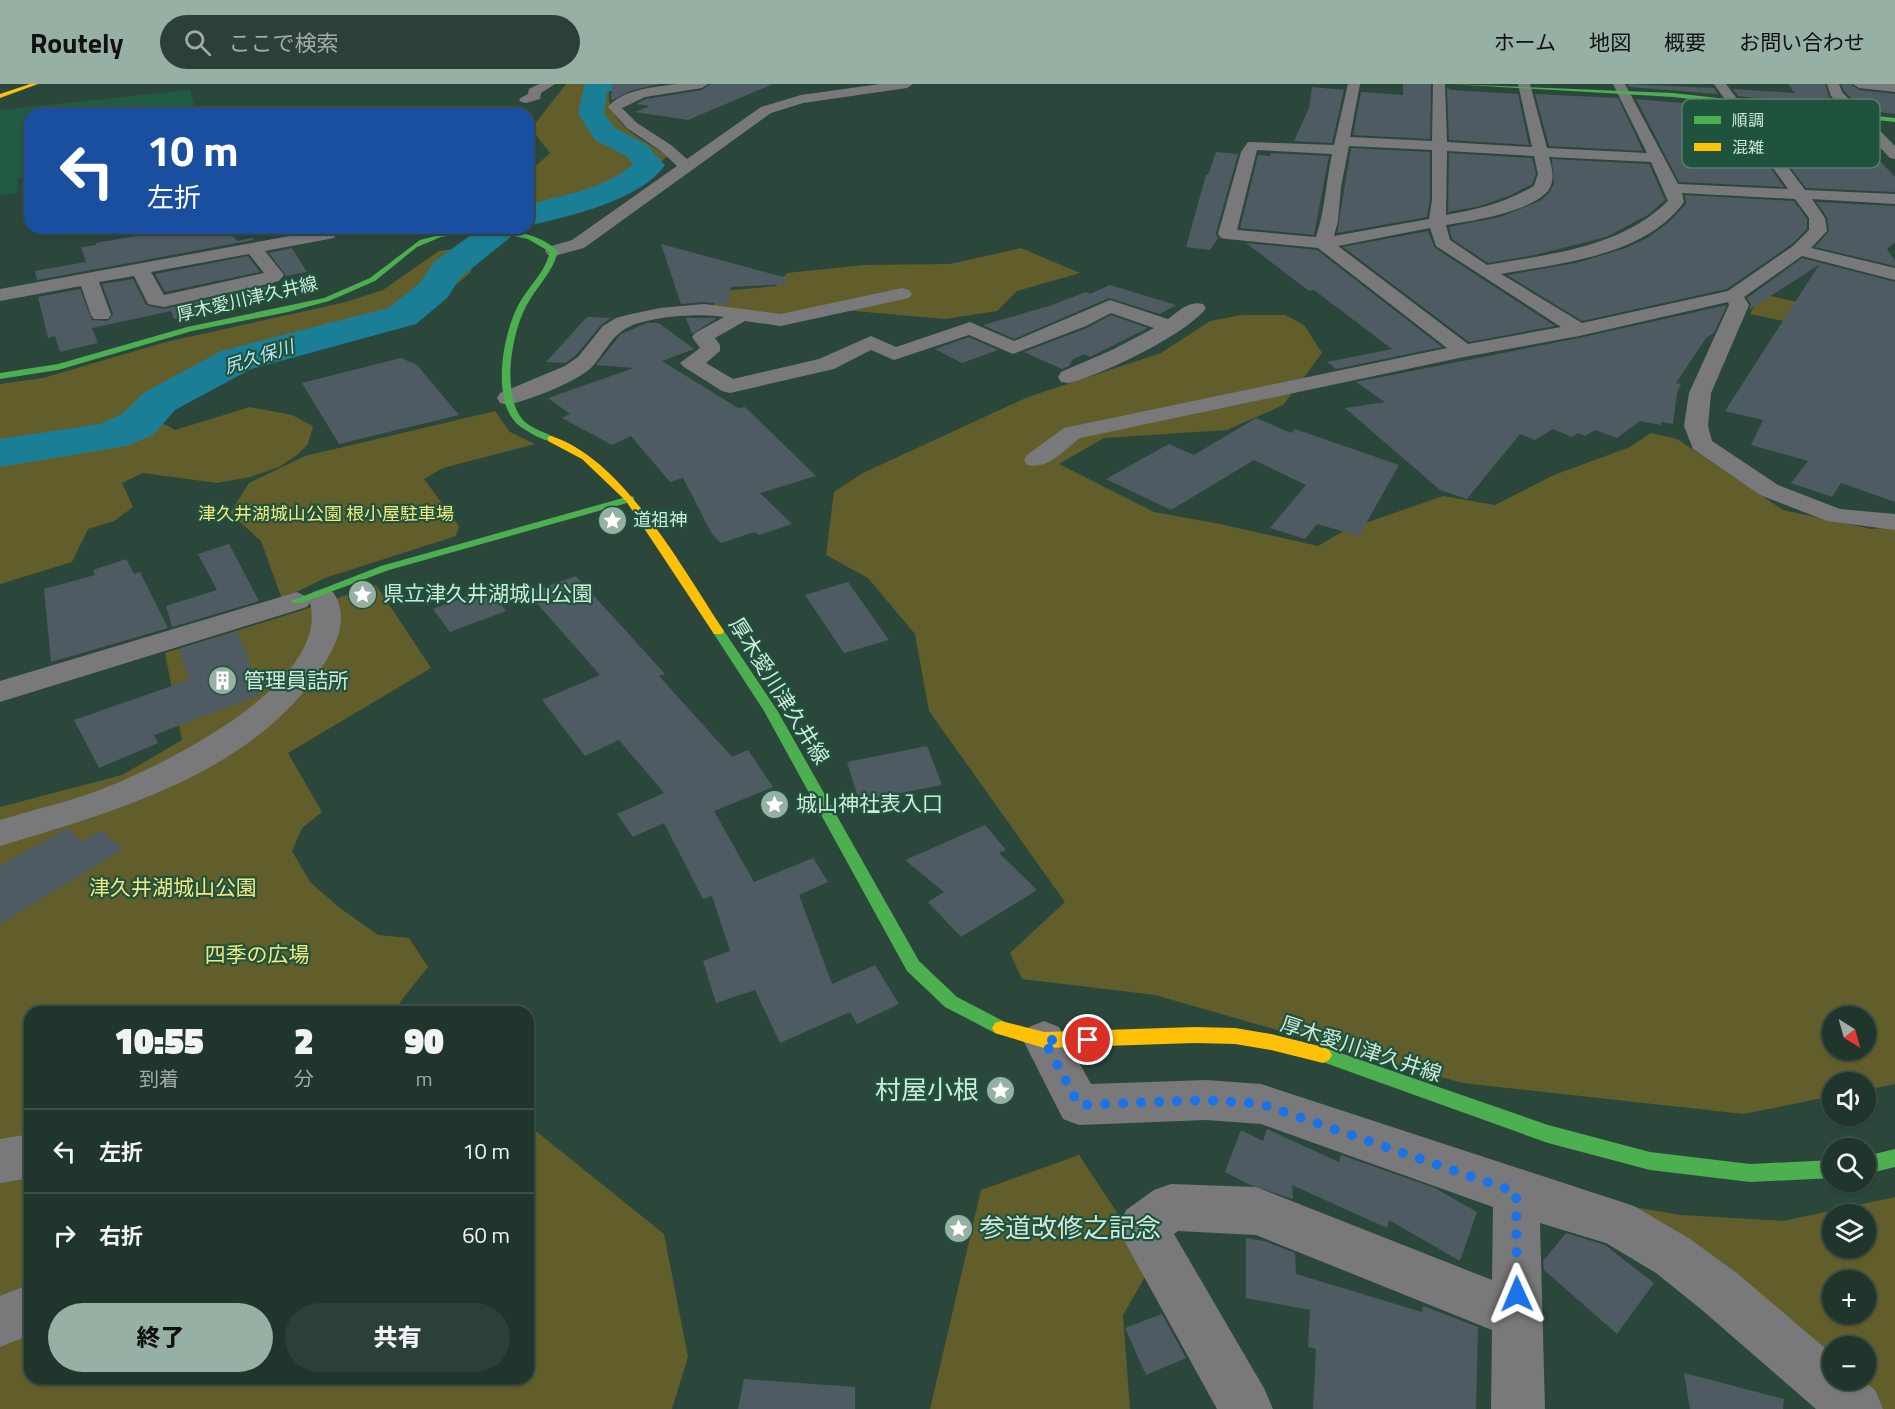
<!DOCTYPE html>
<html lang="ja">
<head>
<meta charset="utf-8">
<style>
	:root { --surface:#20352c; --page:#2d4038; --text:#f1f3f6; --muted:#a2aba9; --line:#3d5048; --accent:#96b0a3 }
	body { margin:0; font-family:"Titillium Web","Noto Sans JP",sans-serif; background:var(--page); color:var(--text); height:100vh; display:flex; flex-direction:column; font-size:22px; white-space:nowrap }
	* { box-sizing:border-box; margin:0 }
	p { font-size:20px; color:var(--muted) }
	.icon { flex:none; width:33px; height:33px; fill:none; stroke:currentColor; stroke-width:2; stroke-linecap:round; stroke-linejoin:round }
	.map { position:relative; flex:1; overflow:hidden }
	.sheet { position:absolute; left:24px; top:922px; width:510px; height:378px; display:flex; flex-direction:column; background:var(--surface); border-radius:18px; box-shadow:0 2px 4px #0004,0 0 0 2px var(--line) }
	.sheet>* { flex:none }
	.guide { position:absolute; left:24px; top:24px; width:510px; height:126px; border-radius:18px; box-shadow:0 2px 4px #0004,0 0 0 2px var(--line); background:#1a4fa0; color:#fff; overflow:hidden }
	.needle { width:39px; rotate:143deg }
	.controls { position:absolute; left:1822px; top:922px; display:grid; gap:12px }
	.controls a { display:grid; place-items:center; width:54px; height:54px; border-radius:50%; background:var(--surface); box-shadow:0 2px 4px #0004,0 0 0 2px var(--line); font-size:30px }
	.pin { position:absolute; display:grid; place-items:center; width:51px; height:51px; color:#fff; margin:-26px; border:3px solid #fff; border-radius:50%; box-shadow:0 2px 6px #0007 }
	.me { position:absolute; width:66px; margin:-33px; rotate:359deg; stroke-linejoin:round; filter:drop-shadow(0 0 4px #0008) }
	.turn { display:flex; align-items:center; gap:21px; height:126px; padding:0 24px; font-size:27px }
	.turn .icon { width:78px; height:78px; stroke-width:2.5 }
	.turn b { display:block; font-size:42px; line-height:51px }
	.eta { display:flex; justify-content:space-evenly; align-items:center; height:102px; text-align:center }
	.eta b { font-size:36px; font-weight:800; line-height:42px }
	.cta { display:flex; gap:12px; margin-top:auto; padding:12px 24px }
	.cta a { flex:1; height:69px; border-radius:36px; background:var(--accent); color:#111; font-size:24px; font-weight:800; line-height:69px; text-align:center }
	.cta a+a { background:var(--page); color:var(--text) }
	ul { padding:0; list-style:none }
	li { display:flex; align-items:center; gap:18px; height:84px; padding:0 24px; border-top:2px solid var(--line) }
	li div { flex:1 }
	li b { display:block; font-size:22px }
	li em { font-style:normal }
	header { display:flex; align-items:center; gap:36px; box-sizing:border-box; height:84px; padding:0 30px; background:var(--accent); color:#111 }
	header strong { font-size:28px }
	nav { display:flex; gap:33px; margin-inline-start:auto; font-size:21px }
	.search { width:420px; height:54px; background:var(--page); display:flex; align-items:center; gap:15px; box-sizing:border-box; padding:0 21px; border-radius:33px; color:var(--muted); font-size:22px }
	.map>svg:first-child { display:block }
</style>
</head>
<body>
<header>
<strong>Routely</strong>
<div class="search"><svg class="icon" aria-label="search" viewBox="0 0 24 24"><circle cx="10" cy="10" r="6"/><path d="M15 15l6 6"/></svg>ここで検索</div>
<nav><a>ホーム</a><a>地図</a><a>概要</a><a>お問い合わせ</a></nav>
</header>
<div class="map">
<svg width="1895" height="1325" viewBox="0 0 1895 1325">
	<rect width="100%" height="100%" fill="#2b473b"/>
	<path fill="#215b43" d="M190 6 196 30H30V92L18 94 17 109 0 112V26Z"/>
	<path fill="#615e2b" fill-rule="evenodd" d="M566 0H631L610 3C601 36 643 57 668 71L635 106 528 128V89L550 69 531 45Z
		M468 163 471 188 436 218 378 235 319 247 323 259 298 271 233 281 177 312 155 335 175 346 250 323 292 331 313 342 308 360 297 371 279 383 250 393 217 399 143 389 122 399 133 423 114 437 88 445 72 478 0 500V300L43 294 166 258 346 218 383 206 439 167Z
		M1021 164 1080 189 1017 207 997 227 945 235 832 225 779 233 711 224 723 207 776 202 787 189 864 181 950 180Z
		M1761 210 1850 229 1837 248 1750 230Z
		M1242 231H1285L1304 241 1322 269 1283 321 1227 346 1104 354 1059 380 1154 428 1215 439 1318 462 1345 446 1443 412 1495 421 1554 391 1630 363 1651 349 1677 355 1783 426 1871 445 1895 443V1000L1866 1006V999H1833V1012L1744 1030 1462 999 1155 911 1022 895 1010 869 1065 818 929 627 915 550 868 494 826 471 834 408 863 389 1028 313 1161 269 1210 237ZM1833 933H1866V966H1833Z
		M495 327 510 348 535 360 443 384 424 395 459 442 456 452 325 494 282 515 261 457 230 429 249 399 305 372Z
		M376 501 431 584 288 669 322 728 302 744 292 767 310 798 340 824 378 851 409 854 428 883 400 918 398 928H30V1294H528V1044L537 1048 664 1150 688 1273 672 1325H0V723L122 691 182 656 165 569 300 527Z
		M1079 1071 1143 1168 1145 1193 1123 1231 1130 1325H930L981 1106Z
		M1895 1113V1325H1879L1852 1296H1866V1263H1833V1279L1622 1121 1681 1131 1783 1137ZM1833 1131H1866V1164H1833ZM1833 1197H1866V1230H1833Z"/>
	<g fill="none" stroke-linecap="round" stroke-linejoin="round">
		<path fill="#1b7e97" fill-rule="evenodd" d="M585 0H623L620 5 607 8 604 29 615 44 646 60 665 81C640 117 569 132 528 142V121C564 110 604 106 633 80L626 72 595 56 578 29Z
			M480 144H518L513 151 460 194 447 214 416 240 251 285 175 326 153 351 126 362 0 383V355L100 340 121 331 145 308 221 267 388 224 420 199 433 179Z"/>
	</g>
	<path fill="#4e5b62" d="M612 0H659L630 7 613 16 611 15Z
		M710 0H773L688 36 635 28 650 22 636 20 646 15 702 6Z
		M1403 0H1431L1430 55 1353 51 1361 8 1403 11Z
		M1628 0 1714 4 1718 10 1629 3Z
		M1788 0H1825L1829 13 1839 23 1738 12 1733 5 1795 9Z
		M1841 0H1851L1859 6 1895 10V30L1863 26 1844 7Z
		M1312 3 1344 6 1332 59 1294 57 1309 24Z
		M1447 4 1452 6 1518 10 1529 61 1449 56Z
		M1535 10 1618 14 1643 67 1549 62Z
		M1636 15 1728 23 1784 103 1679 98Z
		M1748 26 1852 37 1874 60H1864L1895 93V108L1806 104Z
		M1351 64 1430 68V116L1427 133 1337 149Z
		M1216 68 1238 70 1216 149 1218 154 1210 166 1186 163 1206 91H1208Z
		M1271 69 1329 72 1314 151 1240 144 1258 71 1270 72Z
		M1449 69 1532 74 1536 90 1532 100 1511 111 1480 122 1448 128Z
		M1552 75 1649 80 1665 116 1648 131 1606 153 1535 171 1488 179 1452 155 1449 143 1500 133 1540 117 1549 109 1554 100Z
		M1685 111 1794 117 1807 135V145L1792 160 1727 205 1582 237 1507 191 1576 179 1626 164 1649 153 1669 138 1686 120Z
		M1816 118 1895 122V158L1887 165 1895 177V182L1815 163 1829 147 1827 133Z
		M213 144H226L237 157 252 154 253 156 37 196 35 187 86 178 81 163 96 161V159L170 146 172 152Z
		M1428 147 1435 164 1555 242 1469 258 1343 163Z
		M1246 159 1317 166 1442 263 1336 285 1327 278 1392 265 1314 206 1309 207Z
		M661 160 787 194 786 200 731 203 728 221 704 218 681 220Z
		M292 164 307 188 286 192 269 169Z
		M248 172 260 188 165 208 155 190Z
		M1802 174 1895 198V418L1841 399 1832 413 1791 399 1808 377 1751 361 1763 336 1725 327 1819 181 1749 226 1751 220 1747 214Z
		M133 195 146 221 164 225 267 202 273 212 174 235 171 227 92 244 98 259 60 268 55 252 48 254 38 213 80 205 92 236 108 237 113 230 102 200Z
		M1110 201 1176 221 1160 230 1109 214 1014 255 983 241 1049 222 1086 208 1090 210Z
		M1727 221 1714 249 1706 254 1676 299 1681 300 1677 309 1673 340 1661 338V341L1640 337 1617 354 1595 346 1585 352 1578 349 1572 353 1553 345 1535 356 1520 350 1467 415 1440 406 1345 324 1385 318 1356 298 1579 254Z
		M1111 231 1148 244 1090 273 1085 270 1073 275 1069 282 1062 285 1024 268 1087 244Z
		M587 233 611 234 601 241 576 271 565 279 546 278Z
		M686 234H717L692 250Z
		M647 239H659L694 265 662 277 738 324 745 323 816 392 760 409 792 440 759 451 755 448 721 459 712 450 683 394 670 398 631 352 612 361 562 334 570 330 548 314 634 284 596 281 621 250Z
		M969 253 998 266 962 279 935 265Z
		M401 274 417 281 459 331 339 360 302 299Z
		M1256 334 1291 349 1295 345 1399 381 1359 452 1317 440 1305 455 1270 444 1306 401 1254 376 1171 426 1106 395 1169 360 1194 371Z
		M229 460 259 517 172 543 166 522 217 506 198 470Z
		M126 475 134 490 140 488 168 544 51 578 44 505 95 491 93 486Z
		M576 492 665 590 659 592 732 673 748 666 773 703 714 727 754 798 813 774 828 798 799 811 832 900 875 881 899 920 857 940 850 928 780 959 755 906 716 919 703 877 730 867 712 812 703 815 664 739 633 753 617 730 664 709 619 656 585 672 542 616 600 591 528 509Z
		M848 498 889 556 844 569 805 511Z
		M489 504 506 527 450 548 433 525Z
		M237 547 262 610 154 651 158 659 99 684 74 636 189 596 179 565Z
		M927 662 942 701 859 717 847 678Z
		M985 741 1006 766 999 769 1037 806 961 853 928 818 944 808 905 776Z
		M67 744 82 757 101 746 123 765 0 840V782Z
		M1267 1045 1339 1078 1341 1071 1435 1104 1477 1128 1460 1177 1389 1136 1387 1144 1292 1101 1293 1115 1250 1101 1225 1088 1241 1046 1263 1057Z
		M1566 1149 1605 1161 1654 1199 1617 1250 1544 1186 1543 1177Z
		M1246 1154 1264 1157 1295 1169 1296 1190 1422 1228 1423 1222 1478 1243 1476 1325H1313L1316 1265 1308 1263 1310 1226 1246 1214Z
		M1162 1230 1186 1274 1146 1291 1125 1244Z
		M1684 1289 1784 1315 1783 1325H1690Z
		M744 1295 855 1303V1325H738Z"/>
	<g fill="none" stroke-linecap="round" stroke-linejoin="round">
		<path fill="#79797b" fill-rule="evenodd" d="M539 0H555L541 9 540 15 526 19 521 18 519 15 528 10 529 5Z
			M677 0H708L702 4 645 13 622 24 637 39 671 61 687 75 761 23 801 11 880 0H913L907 4 803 19 771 29 584 164 554 172 548 171 545 167 548 163 572 156 677 82 661 67 627 44 608 23C623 5 655 3 677 0Z
			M1348 0H1360L1350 53 1432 57 1433 0H1445L1447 58 1532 63 1518 0H1530L1547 64 1647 69 1613 0H1625L1678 100 1788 105 1714 0H1726L1805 106 1895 110V120L1812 115 1825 134 1827 147 1811 164 1895 184V196L1802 172 1744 213 1749 221 1711 309 1708 342 1712 357 1778 401 1840 425 1895 430V446L1827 437 1760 411 1693 365 1684 342 1689 309 1729 221 1728 218 1579 252 1464 273 1080 354C1064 366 1048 386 1027 381L1024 376 1027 371 1064 344 1447 264 1318 164 1227 155 1221 154 1218 150 1241 68 1248 58 1334 61ZM1349 62 1432 66V116L1429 135 1334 152 1338 137 1341 103ZM1257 66 1332 70C1326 97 1325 127 1316 153L1237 146ZM1447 67 1534 72 1538 90 1534 102C1504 119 1480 125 1446 131ZM1549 73 1651 78 1668 117C1620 164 1551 170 1487 181L1450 156 1446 141C1473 137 1528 128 1547 108 1556 98 1552 84 1549 73ZM1682 109 1795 115 1809 134V146L1793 162 1728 207 1582 239 1501 190C1562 179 1645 172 1684 118ZM1430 144 1436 162 1561 243 1468 260 1338 162Z
			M1827 0H1839L1842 8 1895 62V75L1890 74 1831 12Z
			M1853 0H1895V8L1859 4Z
			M328 145 334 146 337 150 334 154 265 167 284 191 279 197 272 199 164 223 148 220 134 192 99 198 111 231 108 235H94L91 231 81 202 0 217V205ZM249 170 264 189 164 211 151 188Z
			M902 204 909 206 912 210 909 214 781 242 745 237 715 254 720 261V267L706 279 733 295 819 275 871 252 896 263 970 238 1014 257 1110 216 1168 235C1179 227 1189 216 1203 220L1206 224C1189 249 1100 292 1069 299L1061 298 1058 293 1061 288 1112 266 1154 244 1111 229 1086 242 1013 270 969 251 894 276 871 266 834 285 730 309 722 307 684 283 680 279 700 264 692 253 695 249 724 233C699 229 647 232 625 245 610 254 603 271 592 283 575 299 531 315 508 321L500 319 497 314 500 309 565 282 578 273 603 242 616 234 627 231 660 224 704 220 781 230Z
			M323 505 333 508C349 531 338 559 324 580 255 689 116 727 0 762V736C32 726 65 719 97 707 158 684 331 601 310 519L307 523 0 618V597L287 511 297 508 309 514 313 508Z
			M1044 937 1059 943 1091 1000 1206 996 1261 1000 1634 1122 1690 1155 1738 1190 1833 1271V1296H1863L1875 1306 1883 1325H1816L1702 1226 1656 1189 1606 1159 1540 1139 1545 1325H1491L1492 1246 1256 1151 1178 1147 1174 1150 1265 1306 1273 1325H1217L1126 1160 1119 1143 1126 1126 1154 1106 1171 1100 1256 1103 1492 1196 1493 1123 1261 1040 1206 1036 1079 1041 1063 1035 1023 956 1029 943Z
			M30 1050V1094L0 1099V1055Z
			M30 1200V1251L0 1263V1212Z"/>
		<path fill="#4caf50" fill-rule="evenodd" d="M1449 0 1673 9 1895 34V38L1673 13Z
			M484 145C510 146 538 148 558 167 553 188 538 201 528 219 512 245 501 309 522 335 530 344 544 348 554 353V357C544 358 530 349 521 343 489 321 503 247 520 218 530 201 545 188 550 168L528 155 500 149H468L441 153 417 163 375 197 329 217 288 228 192 247 58 286 0 295V289L58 280 187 243 324 214 370 194 420 156 454 147Z
			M630 412 634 413V417L389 486 301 519H293L291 517 381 482Z
			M718 543 722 544 777 626 919 877 957 913 1007 939 1010 944 1007 949 1001 951 995 949 945 923 907 887 764 627 712 547Z
			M1323 963 1548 1041 1650 1068 1750 1080 1833 1076V1094L1750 1098 1650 1086 1548 1059 1317 976 1314 971 1317 966Z
			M1895 1065V1083L1866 1090V1072Z"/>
		<path fill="#ffc107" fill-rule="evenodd" d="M30 0H38L0 14V10Z
			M551 352C624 375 683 486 724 547L722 550H714L626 417 582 375 548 357V353Z
			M1001 937 1044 948 1195 943 1235 944 1271 950 1323 963 1329 966 1332 971 1329 976 1323 979 1271 966 1235 960 1195 959 1044 964 995 949 992 944 995 939Z"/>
	</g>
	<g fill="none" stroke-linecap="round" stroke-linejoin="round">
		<path stroke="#1a73e8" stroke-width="10" stroke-dasharray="0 18" d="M1088 956H1044L1079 1021 1206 1016 1261 1020 1516 1108 1517 1210"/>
	</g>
	<defs>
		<symbol id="sight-disc" viewBox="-11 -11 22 22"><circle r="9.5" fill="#96b0a3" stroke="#1f533d"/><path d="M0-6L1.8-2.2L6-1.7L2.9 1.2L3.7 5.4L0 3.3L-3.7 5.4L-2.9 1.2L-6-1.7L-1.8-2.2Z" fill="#fff"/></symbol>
		<symbol id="building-disc" viewBox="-11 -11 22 22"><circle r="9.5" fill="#96b0a3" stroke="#1f533d"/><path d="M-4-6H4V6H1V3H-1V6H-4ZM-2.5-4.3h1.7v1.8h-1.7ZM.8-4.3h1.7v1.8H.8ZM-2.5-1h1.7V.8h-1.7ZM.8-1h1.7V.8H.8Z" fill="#fff"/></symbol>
	</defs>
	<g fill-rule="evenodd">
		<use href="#sight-disc" x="596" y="420" width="33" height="33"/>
		<use href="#sight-disc" x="346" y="494" width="33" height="33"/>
		<use href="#building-disc" x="206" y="580" width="33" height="33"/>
		<use href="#sight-disc" x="758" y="704" width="33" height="33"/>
		<use href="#sight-disc" x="984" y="990" width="33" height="33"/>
		<use href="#sight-disc" x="942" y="1128" width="33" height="33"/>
	</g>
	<g text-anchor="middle" stroke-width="4.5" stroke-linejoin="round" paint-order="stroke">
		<g font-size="18" fill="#cfe9db" stroke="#1f533d">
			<text transform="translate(247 215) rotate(-13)" y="6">厚木愛川津久井線</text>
		</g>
		<g font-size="18" font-style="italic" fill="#b7e4f4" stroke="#1f533d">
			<text transform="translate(259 273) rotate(-18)" y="6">尻久保川</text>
		</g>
		<g font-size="18" fill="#f5e87d" stroke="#1f533d">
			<text x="326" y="436">津久井湖城山公園 根小屋駐車場</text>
		</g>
		<g font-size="18" fill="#cfe9db" stroke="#1f533d" text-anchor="start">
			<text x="633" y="442">道祖神</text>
		</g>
		<g font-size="21" fill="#cfe9db" stroke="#1f533d" text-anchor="start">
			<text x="383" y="517">県立津久井湖城山公園</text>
			<text x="244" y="604">管理員詰所</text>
			<text x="796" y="727">城山神社表入口</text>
		</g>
		<g font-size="21" fill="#cfe9db" stroke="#1f533d">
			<text transform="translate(779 607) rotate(58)" y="7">厚木愛川津久井線</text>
			<text transform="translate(1361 965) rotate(18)" y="7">厚木愛川津久井線</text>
		</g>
		<g font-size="21" fill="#f5e87d" stroke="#1f533d">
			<text x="173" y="811">津久井湖城山公園</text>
			<text x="257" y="878">四季の広場</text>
		</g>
		<g font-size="26" fill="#cfe9db" stroke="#1f533d" text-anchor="end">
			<text x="979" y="1015">村屋小根</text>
			<text x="979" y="1153" text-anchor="start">参道改修之記念</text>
		</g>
	</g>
	<rect x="1682" y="15" width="198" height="69" rx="9" fill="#1f533d" stroke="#54806c" stroke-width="1.5"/>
	<rect x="1694" y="32" width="27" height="8" fill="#4caf50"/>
	<rect x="1694" y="59" width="27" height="8" fill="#ffc107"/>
	<g font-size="16" fill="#cfe9db">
		<text x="1732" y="42">順調</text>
		<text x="1732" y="69">混雑</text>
	</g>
</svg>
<div class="controls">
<a><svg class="needle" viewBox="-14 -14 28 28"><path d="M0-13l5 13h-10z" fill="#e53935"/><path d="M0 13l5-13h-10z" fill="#a2aba9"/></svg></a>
<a><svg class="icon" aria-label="sound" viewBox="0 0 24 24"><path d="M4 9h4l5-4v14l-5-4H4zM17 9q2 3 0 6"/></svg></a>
<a><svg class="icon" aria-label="search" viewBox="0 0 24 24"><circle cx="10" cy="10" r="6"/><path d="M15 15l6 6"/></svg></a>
<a><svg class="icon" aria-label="layers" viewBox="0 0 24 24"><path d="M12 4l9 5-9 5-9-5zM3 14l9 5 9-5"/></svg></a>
<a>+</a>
<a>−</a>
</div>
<div class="pin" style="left:1088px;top:956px;background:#d93025"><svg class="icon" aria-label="arrive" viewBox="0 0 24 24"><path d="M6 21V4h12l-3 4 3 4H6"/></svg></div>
<svg class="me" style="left:1517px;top:1210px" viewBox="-20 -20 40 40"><path d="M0-17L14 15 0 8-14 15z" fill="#1a73e8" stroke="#fff" stroke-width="4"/></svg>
<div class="guide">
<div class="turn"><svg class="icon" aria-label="left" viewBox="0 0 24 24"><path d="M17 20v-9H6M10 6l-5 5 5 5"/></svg><div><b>10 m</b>左折</div></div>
</div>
<section class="sheet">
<div class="eta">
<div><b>10:55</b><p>到着</p></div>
<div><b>2</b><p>分</p></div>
<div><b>90</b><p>m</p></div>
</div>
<ul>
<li><svg class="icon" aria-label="left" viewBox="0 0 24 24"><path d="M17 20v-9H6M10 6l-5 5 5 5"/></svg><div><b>左折</b></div><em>10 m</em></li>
<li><svg class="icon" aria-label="right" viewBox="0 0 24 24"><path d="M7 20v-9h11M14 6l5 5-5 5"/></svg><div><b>右折</b></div><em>60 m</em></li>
</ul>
<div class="cta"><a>終了</a><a>共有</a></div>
</section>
</div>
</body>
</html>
